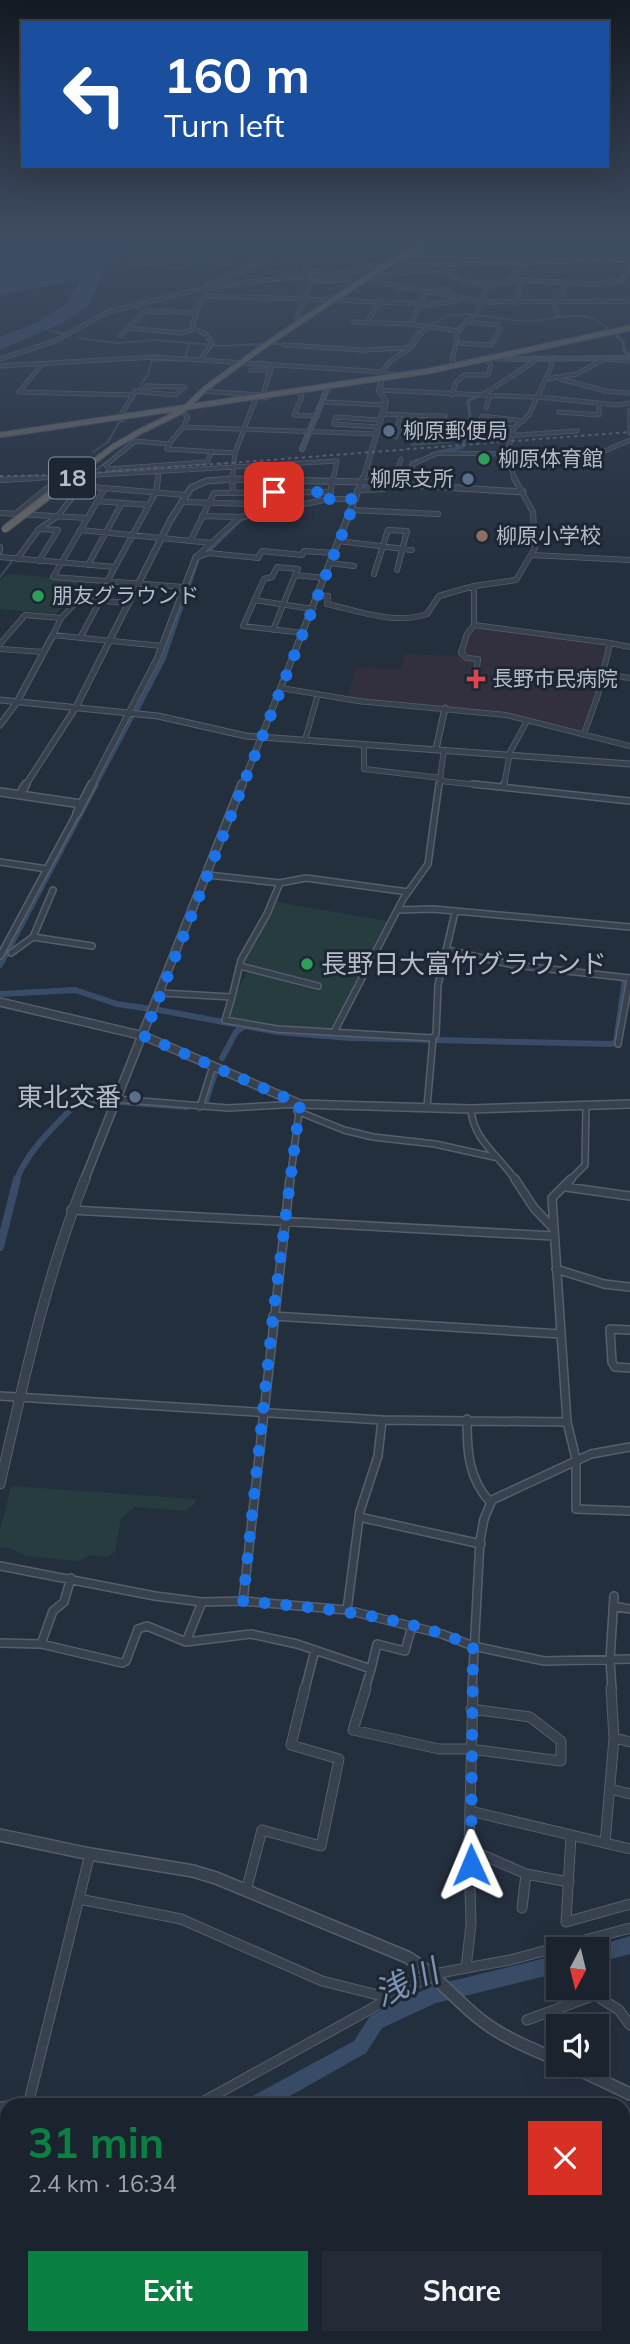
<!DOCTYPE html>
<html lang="en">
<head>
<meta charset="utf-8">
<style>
	:root { --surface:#1b232e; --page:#242b36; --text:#f1f3f6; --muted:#a0a4aa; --line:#39404a; --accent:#0b8043 }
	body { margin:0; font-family:Mulish,"Noto Sans JP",sans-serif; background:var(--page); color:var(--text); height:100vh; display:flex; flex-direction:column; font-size:26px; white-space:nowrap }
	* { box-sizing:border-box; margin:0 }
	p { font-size:23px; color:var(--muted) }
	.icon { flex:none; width:38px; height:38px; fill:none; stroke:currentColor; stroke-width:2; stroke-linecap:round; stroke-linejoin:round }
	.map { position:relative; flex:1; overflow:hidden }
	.details { position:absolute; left:0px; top:2098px; width:630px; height:247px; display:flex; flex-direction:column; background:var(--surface); border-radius:21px 21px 0 0; box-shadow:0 7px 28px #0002,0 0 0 2px var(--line) }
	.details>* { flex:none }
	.banner { position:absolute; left:21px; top:21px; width:588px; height:147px; border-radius:0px; box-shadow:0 7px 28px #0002,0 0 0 2px var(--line); background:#1a4fa0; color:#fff; overflow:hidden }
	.needle { width:46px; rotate:187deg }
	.tools { position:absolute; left:546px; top:1937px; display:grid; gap:14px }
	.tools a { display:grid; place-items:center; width:63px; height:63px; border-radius:0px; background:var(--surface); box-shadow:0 7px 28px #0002,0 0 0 2px var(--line); font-size:35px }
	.pin { position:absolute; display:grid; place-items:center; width:60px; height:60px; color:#fff; margin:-30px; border-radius:14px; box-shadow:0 4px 10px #0006 }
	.me { position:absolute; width:77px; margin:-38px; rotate:359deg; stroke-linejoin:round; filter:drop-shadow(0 0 5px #0008) }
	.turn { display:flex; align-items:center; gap:24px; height:147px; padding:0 28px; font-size:32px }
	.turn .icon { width:91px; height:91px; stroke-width:2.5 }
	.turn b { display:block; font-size:49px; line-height:60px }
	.round { display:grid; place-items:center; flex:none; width:74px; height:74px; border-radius:0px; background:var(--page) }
	.summary { display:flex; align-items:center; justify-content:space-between; height:119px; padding:0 28px }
	h1 { font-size:42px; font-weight:700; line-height:52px; color:var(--accent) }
	.action { display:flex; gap:14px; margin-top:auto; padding:14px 28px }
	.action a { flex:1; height:80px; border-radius:0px; background:var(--accent); color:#fff; font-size:28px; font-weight:700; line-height:80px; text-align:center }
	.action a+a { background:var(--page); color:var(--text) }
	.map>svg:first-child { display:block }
</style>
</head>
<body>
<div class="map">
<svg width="630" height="2344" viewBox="0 0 630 2344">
	<rect width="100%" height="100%" fill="#242f3e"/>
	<path fill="#32303f" d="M478 628 607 646 600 682 583 730 488 711 347 697 356 667 401 670 405 654 456 656 463 654 469 633Z"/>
	<path fill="#263c3f" d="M15 574 89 582 56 614 0 609V581L6 575Z
		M277 902 388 921 332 1031 278 1028 227 1018 235 996 250 967 245 960Z
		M11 1486 195 1499V1504L185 1511 135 1507 121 1519 115 1551 109 1557 90 1555 80 1561 26 1556 9 1548 0 1547V1531Z"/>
	<path fill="#394c67" d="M0 241H149L107 265 88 306 62 323 0 350V337L40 321 66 304 80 280 0 295Z"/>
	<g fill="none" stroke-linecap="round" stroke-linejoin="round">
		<path stroke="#394c67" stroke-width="2" d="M112 263 205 269 240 263 253 265
			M491 265 590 262
			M365 269 377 268
			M273 270 291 276 353 270
			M477 315C494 317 514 322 531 321 560 319 585 306 608 329
			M429 326 448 315 471 314
			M47 330 63 334
			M79 338 117 343 156 340 223 346 262 344
			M273 344H283
			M292 344 339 347
			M407 346 416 333 424 328
			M375 348 391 347
			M185 358 189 344
			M259 361 272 363
			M388 372 401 373
			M137 391 148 374 152 360 183 361
			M131 401 136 394
			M93 452 108 442 119 422
			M94 472 106 462
			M62 508 77 488
			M16 557 25 545
			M0 577 13 560"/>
		<path stroke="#394c67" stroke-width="3.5" d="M614 334 623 341 624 351 630 355
			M496 360H516
			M516 372 532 361
			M470 416 468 401 485 392
			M432 454 463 447 470 418
			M402 477 409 475 411 463 418 460"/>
		<path stroke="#394c67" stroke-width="4.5" d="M204 555 241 519 250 516
			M137 710 163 660 197 561
			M95 786 132 717"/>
		<path stroke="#394c67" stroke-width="6" d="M0 965 96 784
			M0 994 75 990 117 1004 151 1009
			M159 1010 277 1032 350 1038 611 1044 616 1042 625 979
			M222 1058 236 1032 244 1026
			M120 1102 187 1107
			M205 1104 216 1070
			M16 1181C28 1150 52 1129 74 1106L110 1102"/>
		<path stroke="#394c67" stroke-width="8" d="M0 1247 17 1179"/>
		<path fill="#394c67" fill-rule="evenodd" d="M630 1936V1954L597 1963V1950H590L591 1948Z
			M558 1955V1973L436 2003 382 2028 366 2053 274 2105H247L249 2098 354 2041 370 2016 392 2005 435 1985Z
			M7 2242V2265L0 2268V2245Z"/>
		<defs>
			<path id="minor-far4" d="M315 243 319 241
				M507 252 532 256
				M307 266 305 269 319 272
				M394 266 630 259
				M408 266 406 260 437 241
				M355 269 377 265
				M372 281 483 302 630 301
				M507 281 548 241
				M208 285 253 267 302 241
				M191 291 246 282 358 272 388 275 415 271 444 273 470 283 489 284 520 280 595 284 622 280 630 269
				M205 296 305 299 311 281 350 280
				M554 301 557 315
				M560 301 565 282
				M516 302 521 285
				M296 319 305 299 434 304 458 301
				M353 322 411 324 458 331
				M367 323 379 301
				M411 324 425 293 448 289
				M127 328 181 333 195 329 206 334 212 343 200 360
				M195 329 192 326 200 302 206 295
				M120 336 145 311 195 313
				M457 343 491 345 500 330 498 325 467 322
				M284 345 362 350 409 348
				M0 359 55 341 108 312 192 291
				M42 364 19 392 133 395 121 415 122 420
				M457 365 452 361 458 331 475 314 489 284
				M0 366 154 357 383 372 382 379
				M251 370H270
				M383 372C393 353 403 357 413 345 419 337 419 333 428 328
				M546 379 577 374 604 359 630 361
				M560 379 606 391 630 393
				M146 386 185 387 176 395 142 392Z
				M379 390 550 398 616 405 630 403
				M203 391 261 395
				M298 392 302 396 294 415 318 416
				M484 394 535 361 533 358
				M133 395 135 391 142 392
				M452 395 455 384 464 375H488L491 365 487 360
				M266 398 263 395 272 365
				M323 402 385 405
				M486 408 490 396
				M630 410V433
				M182 411 188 417 183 427 377 434
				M559 412 599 415V404
				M381 414 431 416 428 422 434 424 433 431H397
				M431 416H445
				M524 421 482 416 477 438 577 431
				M480 425 514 428
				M378 427 334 424 336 417 379 420
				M416 431 413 443 450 440 451 432 433 431
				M396 437 400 415
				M169 444 183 427
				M167 449 169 444 135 441 106 465 109 469 207 462 212 451
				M167 449 235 453
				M510 468 540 458 593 456 630 440
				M366 470 396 473 401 459
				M2 480 59 477
				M57 480 61 477 337 461 333 480
				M158 480 159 471
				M232 480 235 453 255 400
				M291 480 294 464
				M396 480 411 476 413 464 438 453 507 454
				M515 480 507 454 514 428 529 415 551 367 552 357"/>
			<path id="minor-far3" d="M232 478 233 492
				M0 480 36 478
				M105 488 53 577 183 587
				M360 490 384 489 403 478
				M289 492 291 478
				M329 499 333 478
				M97 501 149 505
				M181 502 257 504
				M351 510 438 514
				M0 513 87 518
				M15 514 60 478
				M202 516 240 517
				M80 530 212 543
				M191 540 214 493 331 492
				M339 541 412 550
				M0 547V551
				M532 555 630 560
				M0 557 115 567
				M196 557 240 517 329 499H356
				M198 557 209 553 258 558 262 551 302 555 304 551 334 553
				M17 559 39 529 58 516 81 486 185 495
				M39 561 58 530 40 529
				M330 563 354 566
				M88 565 122 503
				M374 574 388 530 407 531 397 570
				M108 580 156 492 158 478
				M474 586V625
				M318 595 328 596 327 604C358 611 395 625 427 614L439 596 474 586 516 580 535 548 533 512 514 478
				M254 600 313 609
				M128 603 80 599 61 618 53 635 162 646
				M273 630 295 575
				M304 633 243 626 264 579 272 577 277 567 298 569 295 575 324 578
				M80 638 100 601
				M610 643 630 647
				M0 644 25 615 61 618
				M0 649 43 652
				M477 668 478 659 467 658 461 653 467 634 474 625 610 643 598 695 584 734
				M603 674 630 678
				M281 688 358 701 506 715 630 746
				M305 740 318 694
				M364 744V769L441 778
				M441 781 489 786
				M439 786 444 750
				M504 786 510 752 527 721"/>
			<path id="minor-far2" d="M473 784 630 801
				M504 787V784
				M0 862 47 869
				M208 875 280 883 306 878 408 892
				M398 910 433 909 630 927
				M33 937 92 946
				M447 950 514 965 629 978
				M11 953 33 937 53 890
				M0 956 77 813
				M240 966 318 986
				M161 993 232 997 225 1020 277 1029 433 1038 427 1107
				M232 997 241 960 267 914 280 883
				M334 1032 403 899 428 864 439 784
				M433 1038 436 1034 438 985 455 912
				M618 1044 630 978
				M116 1099 228 1108 300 1104
				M200 1107 213 1066
				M471 1109C473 1141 500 1156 516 1181
				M297 1111 344 1130 373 1137 435 1144 494 1157
				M290 1181 300 1104
				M569 1181 585 1165 586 1105"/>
			<path id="minor-far1" d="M515 1179 534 1208 553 1228
				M571 1179 552 1198 567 1422 576 1459V1509L630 1511
				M566 1187 630 1196
				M71 1210 554 1236
				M556 1269 604 1284 630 1287
				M273 1316 560 1334
				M630 1330 610 1329 612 1362 615 1367 630 1368
				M0 1396 382 1420 567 1422
				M467 1419C467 1451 468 1479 491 1503
				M359 1517 481 1544
				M0 1566 155 1596 202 1602 243 1601 347 1610 442 1634 473 1646 544 1661 630 1659
				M243 1601 290 1179
				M202 1602 186 1642 251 1634 297 1644 371 1669 365 1689
				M613 1606 630 1609
				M347 1610 360 1511 378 1456 382 1420
				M0 1643 41 1644 122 1663 126 1661 138 1629 147 1626 186 1642
				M41 1644 53 1611 64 1602 71 1578
				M371 1669 377 1644 405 1651 412 1626
				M305 1689 315 1650
				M472 1689 480 1541 484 1519 492 1500 591 1454 630 1447
				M612 1689 610 1660 614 1596"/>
			<path id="minor" d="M366 1688 353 1730 439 1749H470L561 1761V1741L530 1717 471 1709
				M614 1738 630 1742
				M610 1789 630 1794
				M470 1811 630 1849
				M571 1836 566 1922 630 1904
				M605 1843 614 1738 611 1688
				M469 1849 526 1874 569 1882
				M246 1891 262 1830 321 1846 339 1759 291 1745 305 1688
				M79 1899 181 1919 322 1981 390 1998
				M522 1908 526 1874
				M466 1968 471 1924 469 1849 473 1688
				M527 2020 595 1995 619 2010 630 2025
				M28 2105 90 1854
				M197 2105 434 1974 510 1960 630 1928
				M0 2107 7 2106
				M623 2209 630 2207
				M0 2215 7 2209
				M133 2344 135 2338
				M473 2344 474 2338"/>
			<path id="tertiary-far4" d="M221 480H273
				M363 480 386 402 379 390 382 379"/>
			<path id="tertiary-far3" d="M0 700 158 716 246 736 630 764
				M0 725 17 702 53 635
				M436 749 445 708
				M25 786 76 707 171 519 191 488 206 481 234 479 362 482 523 492
				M91 786 157 659 196 557
				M242 786 363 478"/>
			<path id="tertiary-far2" d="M0 792 81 804
				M20 794 26 784
				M77 813 92 784
				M0 1002 144 1036 300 1104 471 1109 630 1104
				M84 1181 242 784"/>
			<path id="tertiary-far1" d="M0 1484C24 1380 45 1279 85 1179"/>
			<path id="tertiary" d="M0 1835 90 1854 193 1871 216 1878 407 1957C436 1974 455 2000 481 2020 504 2038 532 2049 558 2060
				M569 2065 630 2094"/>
			<path id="secondary" d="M502 355 513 359 630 358
				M302 449 328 387"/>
			<path id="trunk" d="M141 431 182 411 205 389 261 348 384 266 427 241
				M0 435 429 371 630 328"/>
		</defs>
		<use href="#minor-far4" stroke="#565f6c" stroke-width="5"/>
		<use href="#minor-far3" stroke="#565f6c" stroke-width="6"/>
		<use href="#minor-far2" stroke="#565f6c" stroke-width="8"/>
		<use href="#minor-far1" stroke="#565f6c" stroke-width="10"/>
		<use href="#minor" stroke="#565f6c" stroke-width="11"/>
		<use href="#tertiary-far4" stroke="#565f6c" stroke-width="6"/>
		<use href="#tertiary-far3" stroke="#565f6c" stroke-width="7"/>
		<use href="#tertiary-far2" stroke="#565f6c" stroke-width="10"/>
		<use href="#tertiary-far1" stroke="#565f6c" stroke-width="11"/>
		<use href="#tertiary" stroke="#565f6c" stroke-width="14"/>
		<use href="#secondary" stroke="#565f6c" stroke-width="6"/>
		<use href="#trunk" stroke="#434c59" stroke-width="7"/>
		<use href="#minor-far4" stroke="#38414e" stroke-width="3.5"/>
		<use href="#minor-far3" stroke="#38414e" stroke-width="4.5"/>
		<use href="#minor-far2" stroke="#38414e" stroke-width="5"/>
		<use href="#minor-far1" stroke="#38414e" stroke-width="7"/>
		<use href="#minor" stroke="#38414e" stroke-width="9"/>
		<use href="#tertiary-far4" stroke="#38414e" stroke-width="4.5"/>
		<use href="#tertiary-far3" stroke="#38414e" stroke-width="5"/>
		<use href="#tertiary-far2" stroke="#38414e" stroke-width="7"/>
		<use href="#tertiary-far1" stroke="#38414e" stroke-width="9"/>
		<use href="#tertiary" stroke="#38414e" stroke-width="11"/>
		<use href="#secondary" stroke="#465061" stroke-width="4.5"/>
		<use href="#trunk" stroke="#656462" stroke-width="5"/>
		<path stroke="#5a6575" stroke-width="2" stroke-dasharray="3.5 3.5" stroke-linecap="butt" d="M218 464 630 432
			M0 476 62 475 227 463"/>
		<path stroke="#5a6575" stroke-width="2.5" stroke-dasharray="10 10" stroke-linecap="butt" d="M628 2344 630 2342"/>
		<defs>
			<path id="trunk-bridge-far1" d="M70 480 113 447 141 431"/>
			<path id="trunk-bridge" d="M5 529 72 478"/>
		</defs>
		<use href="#trunk-bridge-far1" stroke="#434c59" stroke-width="7" stroke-linecap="butt"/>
		<use href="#trunk-bridge" stroke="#434c59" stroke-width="9" stroke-linecap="butt"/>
		<use href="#trunk-bridge-far1" stroke="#656462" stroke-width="5"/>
		<use href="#trunk-bridge" stroke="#656462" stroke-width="7"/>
	</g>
	<linearGradient id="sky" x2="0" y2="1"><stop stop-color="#141a22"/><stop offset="0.42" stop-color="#3f4d63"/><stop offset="1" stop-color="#3f4d63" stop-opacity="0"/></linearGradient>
	<rect width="630" height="570" fill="url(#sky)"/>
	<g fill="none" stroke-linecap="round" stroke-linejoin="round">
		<path stroke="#1a73e8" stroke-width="12" stroke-dasharray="0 21.6" d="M274 492H331L329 499H356L144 1036 300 1104 273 1316 243 1601C321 1608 400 1614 473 1646L471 1865"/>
	</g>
	<g fill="#5c6f8a" stroke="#1d2633" stroke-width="2.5">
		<circle cx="389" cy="431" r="7"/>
		<circle cx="468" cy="479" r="7"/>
		<circle cx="135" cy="1097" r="7"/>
	</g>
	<g fill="#2e9e5b" stroke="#1d2633" stroke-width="2.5">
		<circle cx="484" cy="459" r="7"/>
		<circle cx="38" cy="596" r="7"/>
		<circle cx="307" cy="964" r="7"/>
	</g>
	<circle fill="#8d6e63" stroke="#1d2633" stroke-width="2.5" cx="482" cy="536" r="7"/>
	<path fill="#e0444e" stroke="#1d2633" stroke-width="2.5" d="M472.5 668.5h7v7h7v7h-7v7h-7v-7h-7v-7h7z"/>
	<g text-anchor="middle" stroke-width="6" stroke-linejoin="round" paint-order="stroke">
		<g font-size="21" fill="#b4bcc9" stroke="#1d2633" text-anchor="start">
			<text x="403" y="438">柳原郵便局</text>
			<text x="498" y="466">柳原体育館</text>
			<text x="454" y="486" text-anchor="end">柳原支所</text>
			<text x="496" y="543">柳原小学校</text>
			<text x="52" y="603">朋友グラウンド</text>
			<text x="492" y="686">長野市民病院</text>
		</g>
		<rect fill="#1d2633" stroke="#878f9c" stroke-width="2" x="49" y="457.5" width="46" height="41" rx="5"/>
		<g font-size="24" font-weight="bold" fill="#b4bcc9">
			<text x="72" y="486">18</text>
		</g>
		<g font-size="26" fill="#b4bcc9" stroke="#1d2633" text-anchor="start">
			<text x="321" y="973">長野日大富竹グラウンド</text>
			<text x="121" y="1106" text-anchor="end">東北交番</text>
		</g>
		<g font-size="33" font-style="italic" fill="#7c92b1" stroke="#1d2633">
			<text transform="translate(406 1982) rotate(-24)" y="12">浅川</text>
		</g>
	</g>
</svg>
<div class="tools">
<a><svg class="needle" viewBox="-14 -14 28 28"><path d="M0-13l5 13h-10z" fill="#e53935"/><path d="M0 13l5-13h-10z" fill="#a0a4aa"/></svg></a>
<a><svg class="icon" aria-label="sound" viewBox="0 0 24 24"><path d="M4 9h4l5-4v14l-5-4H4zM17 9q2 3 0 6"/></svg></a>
</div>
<div class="pin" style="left:274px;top:492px;background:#d93025"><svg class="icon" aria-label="arrive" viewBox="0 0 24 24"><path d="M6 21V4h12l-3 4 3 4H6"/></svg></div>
<svg class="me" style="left:471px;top:1865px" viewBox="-20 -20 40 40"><path d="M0-17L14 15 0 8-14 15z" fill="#1a73e8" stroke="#fff" stroke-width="4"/></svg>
<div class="banner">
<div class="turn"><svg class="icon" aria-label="left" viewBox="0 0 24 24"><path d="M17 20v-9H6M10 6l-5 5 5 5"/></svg><div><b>160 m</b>Turn left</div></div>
</div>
<section class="details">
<div class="summary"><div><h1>31 min</h1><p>2.4 km · 16:34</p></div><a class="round" style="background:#d93025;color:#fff"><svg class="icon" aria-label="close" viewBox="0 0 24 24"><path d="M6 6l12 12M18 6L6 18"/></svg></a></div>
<div class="action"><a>Exit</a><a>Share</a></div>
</section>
</div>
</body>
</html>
